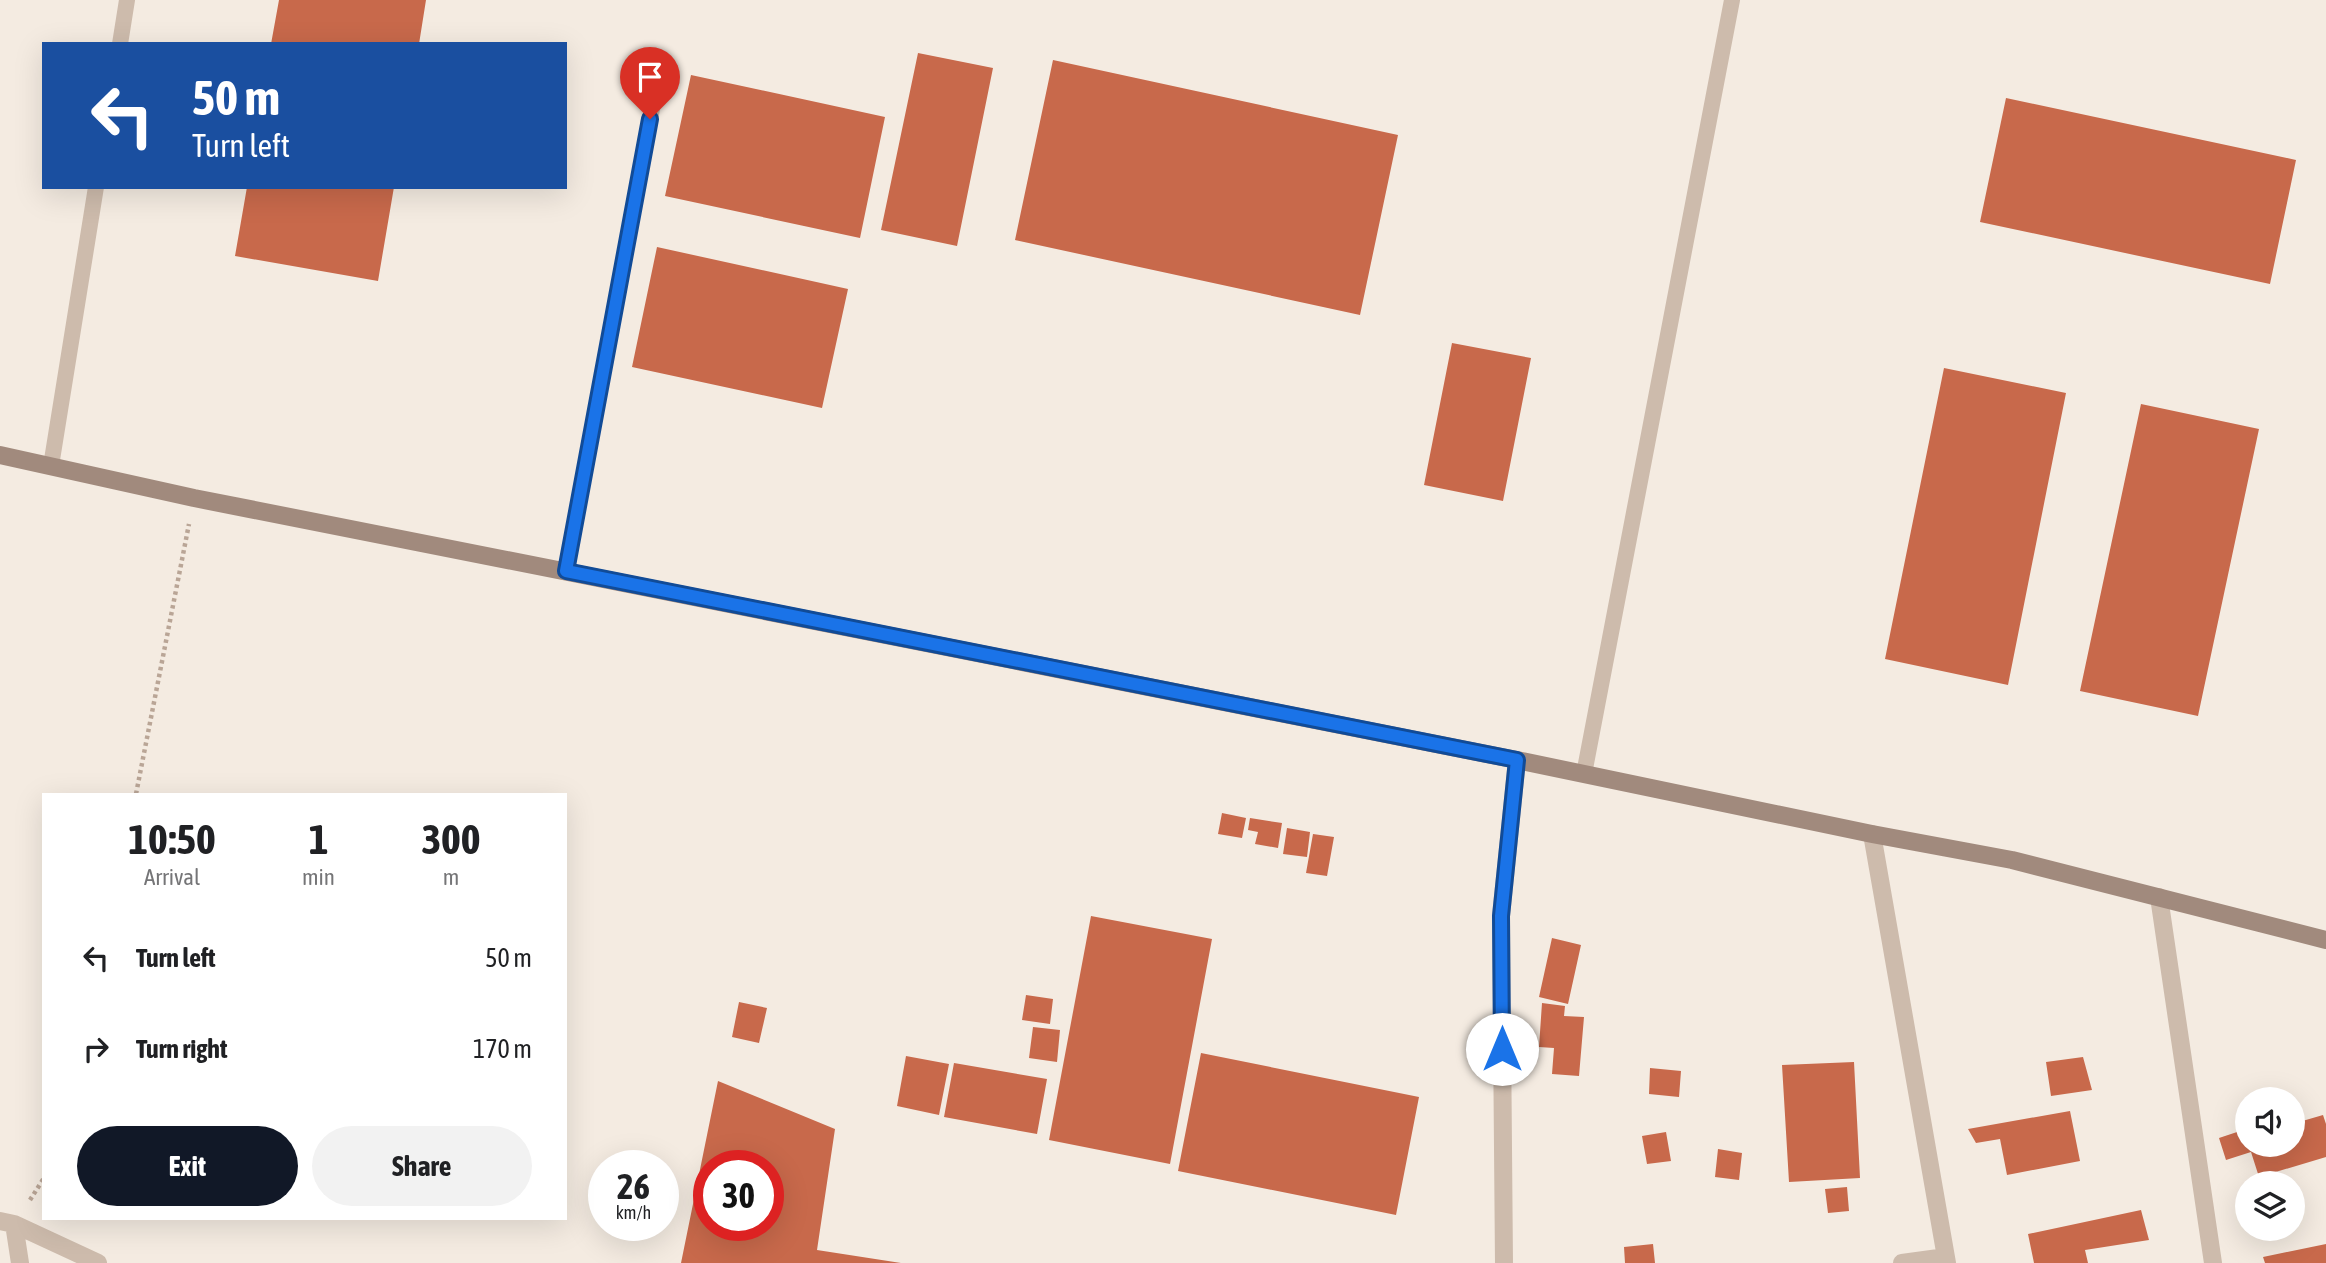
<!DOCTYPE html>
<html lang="en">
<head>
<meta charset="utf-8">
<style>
	:root { --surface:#fff; --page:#f2f2f2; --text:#202124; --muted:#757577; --accent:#111827 }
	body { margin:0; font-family:"Asap Condensed",sans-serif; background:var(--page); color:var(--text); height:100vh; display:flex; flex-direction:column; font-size:26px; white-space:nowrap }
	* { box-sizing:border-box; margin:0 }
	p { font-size:23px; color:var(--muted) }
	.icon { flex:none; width:38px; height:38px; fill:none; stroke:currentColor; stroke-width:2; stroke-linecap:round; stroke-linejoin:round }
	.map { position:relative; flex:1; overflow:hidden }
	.side { position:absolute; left:42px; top:793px; width:525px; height:427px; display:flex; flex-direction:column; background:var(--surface); border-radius:0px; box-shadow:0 7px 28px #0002 }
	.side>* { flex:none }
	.guide { position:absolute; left:42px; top:42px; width:525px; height:147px; border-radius:0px; box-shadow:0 7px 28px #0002; background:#1a4fa0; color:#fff; overflow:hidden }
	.fabs { position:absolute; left:2235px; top:1087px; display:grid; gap:14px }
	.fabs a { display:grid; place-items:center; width:70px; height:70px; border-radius:50%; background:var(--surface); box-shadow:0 7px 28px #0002; font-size:35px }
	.speed { position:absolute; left:588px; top:1150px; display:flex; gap:14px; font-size:35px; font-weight:700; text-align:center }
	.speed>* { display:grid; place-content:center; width:91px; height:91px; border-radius:50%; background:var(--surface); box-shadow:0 7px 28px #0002; line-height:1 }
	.speed small { font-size:18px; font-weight:400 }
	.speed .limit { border:10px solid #d22; background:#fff; color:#111 }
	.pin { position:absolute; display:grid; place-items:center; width:60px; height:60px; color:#fff; margin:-72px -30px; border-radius:50% 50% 50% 0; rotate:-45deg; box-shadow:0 0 7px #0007 }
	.pin .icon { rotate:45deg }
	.me { position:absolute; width:77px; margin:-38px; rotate:0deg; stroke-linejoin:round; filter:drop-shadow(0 0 5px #0008) }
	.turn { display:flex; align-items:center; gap:24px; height:147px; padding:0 35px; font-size:32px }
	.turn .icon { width:91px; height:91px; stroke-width:2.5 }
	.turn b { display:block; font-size:49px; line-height:60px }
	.eta { display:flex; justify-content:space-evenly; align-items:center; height:119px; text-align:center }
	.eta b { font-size:42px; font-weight:700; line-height:49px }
	.primary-button { display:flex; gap:14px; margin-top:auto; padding:14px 35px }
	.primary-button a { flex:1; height:80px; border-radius:42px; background:var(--accent); color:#fff; font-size:28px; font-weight:700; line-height:80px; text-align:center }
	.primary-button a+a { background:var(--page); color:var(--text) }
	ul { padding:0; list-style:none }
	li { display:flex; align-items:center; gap:21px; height:91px; padding:0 35px }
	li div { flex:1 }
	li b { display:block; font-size:26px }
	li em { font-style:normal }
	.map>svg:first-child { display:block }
</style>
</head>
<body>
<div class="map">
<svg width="2326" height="1263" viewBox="0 0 2326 1263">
	<rect width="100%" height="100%" fill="#f4ebe1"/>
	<path fill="#c8694b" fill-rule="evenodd" d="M279 0H426L419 44H271Z
		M918 53 993 68 957 246 881 230Z
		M1053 60 1398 135 1360 315 1015 240Z
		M691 75 885 117 860 238 665 196Z
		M2006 98 2296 160 2270 284 1980 222Z
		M247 187H394L378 281 235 256Z
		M657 247 848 289 822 408 632 367Z
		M1452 343 1531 358 1503 501 1424 485Z
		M1944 368 2066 393 2008 685 1885 659Z
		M2141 404 2259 429 2198 716 2080 691Z
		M1222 813 1246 818 1242 838 1218 834Z
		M1250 818 1282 823 1278 848 1255 844 1258 832 1248 830Z
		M1287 828 1310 832 1307 857 1283 854Z
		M1313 834 1334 837 1327 876 1306 873Z
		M1091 916 1212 939 1170 1164 1049 1140Z
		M1552 938 1581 945 1568 1004 1539 997Z
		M1026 995 1053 999 1050 1024 1022 1020Z
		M739 1002 767 1008 759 1043 732 1037Z
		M1542 1003 1565 1006 1564 1016 1584 1017 1579 1076 1552 1074 1554 1048 1539 1047Z
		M1033 1027 1060 1030 1057 1062 1029 1058Z
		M1201 1053 1419 1097 1396 1215 1178 1171Z
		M906 1056 949 1064 939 1115 897 1106Z
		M2083 1057 2092 1090 2051 1096 2046 1062Z
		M1854 1062 1860 1178 1789 1182 1782 1065Z
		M954 1063 1047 1079 1037 1134 944 1117Z
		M1650 1068 1681 1071 1679 1097 1649 1094Z
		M718 1081 835 1129 817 1250 901 1263H681ZM709 1166H768V1225H709Z
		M2292 1104 2299 1122 2323 1115 2326 1124V1157L2259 1177 2251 1152 2226 1160 2219 1138 2240 1131 2237 1121 2247 1118V1144H2292Z
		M2070 1111 2080 1161 2007 1175 2000 1139 1976 1143 1968 1129Z
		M1666 1132 1671 1161 1647 1164 1642 1136Z
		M1718 1149 1742 1153 1739 1180 1715 1177Z
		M1847 1187 1849 1211 1828 1213 1825 1189Z
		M2141 1210 2149 1240 2085 1250 2088 1263H2034L2028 1234Z
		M1653 1244 1655 1263H1625L1624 1247Z
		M2326 1244V1263H2265L2263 1257Z"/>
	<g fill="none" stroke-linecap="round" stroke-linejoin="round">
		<path stroke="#b9a596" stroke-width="4.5" stroke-dasharray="3.5 3.5" stroke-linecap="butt" d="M136 794 189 524
			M30 1200 44 1178"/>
		<path stroke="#cdbbac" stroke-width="16" d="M120 44 127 0
			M51 466 96 187
			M566 571 660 66
			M1584 774 1732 0"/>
		<path stroke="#cdbbac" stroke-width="18" d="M1872 834 1947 1263
			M2159 897 2213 1263
			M0 1221 14 1224 98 1263
			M14 1224 20 1263
			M1504 1263 1501 916 1517 760
			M1902 1263 1946 1257"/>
		<path stroke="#a18a7d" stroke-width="18" d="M0 455 194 498 1517 760 1872 834 2012 860 2326 940"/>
	</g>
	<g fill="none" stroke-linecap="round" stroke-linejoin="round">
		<defs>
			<path id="route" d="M650 119 566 571 1517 760 1501 916 1502 1049"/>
		</defs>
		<use href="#route" stroke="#114b97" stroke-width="18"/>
		<use href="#route" stroke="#1a73e8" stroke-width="12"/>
	</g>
</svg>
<div class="fabs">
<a><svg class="icon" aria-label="sound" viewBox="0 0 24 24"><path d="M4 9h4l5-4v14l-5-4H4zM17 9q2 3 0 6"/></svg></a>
<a><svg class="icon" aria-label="layers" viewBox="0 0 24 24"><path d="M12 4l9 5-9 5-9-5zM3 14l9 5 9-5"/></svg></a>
</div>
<div class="speed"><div>26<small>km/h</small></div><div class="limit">30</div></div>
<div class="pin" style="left:650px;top:119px;background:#d93025"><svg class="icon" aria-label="arrive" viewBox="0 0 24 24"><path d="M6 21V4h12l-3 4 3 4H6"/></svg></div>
<svg class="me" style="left:1502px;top:1049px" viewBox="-20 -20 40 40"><circle r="19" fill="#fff"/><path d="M0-13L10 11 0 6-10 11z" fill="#1a73e8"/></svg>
<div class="guide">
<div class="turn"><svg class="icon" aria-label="left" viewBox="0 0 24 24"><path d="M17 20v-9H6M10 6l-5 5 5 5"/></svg><div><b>50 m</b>Turn left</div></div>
</div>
<section class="side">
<div class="eta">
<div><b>10:50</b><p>Arrival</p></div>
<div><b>1</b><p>min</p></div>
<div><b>300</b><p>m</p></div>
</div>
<ul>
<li><svg class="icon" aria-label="left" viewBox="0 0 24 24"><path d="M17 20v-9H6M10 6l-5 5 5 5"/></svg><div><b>Turn left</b></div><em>50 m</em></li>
<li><svg class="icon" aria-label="right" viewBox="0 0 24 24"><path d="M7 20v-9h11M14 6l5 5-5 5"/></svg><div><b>Turn right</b></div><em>170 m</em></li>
</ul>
<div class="primary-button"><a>Exit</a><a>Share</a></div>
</section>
</div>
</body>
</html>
